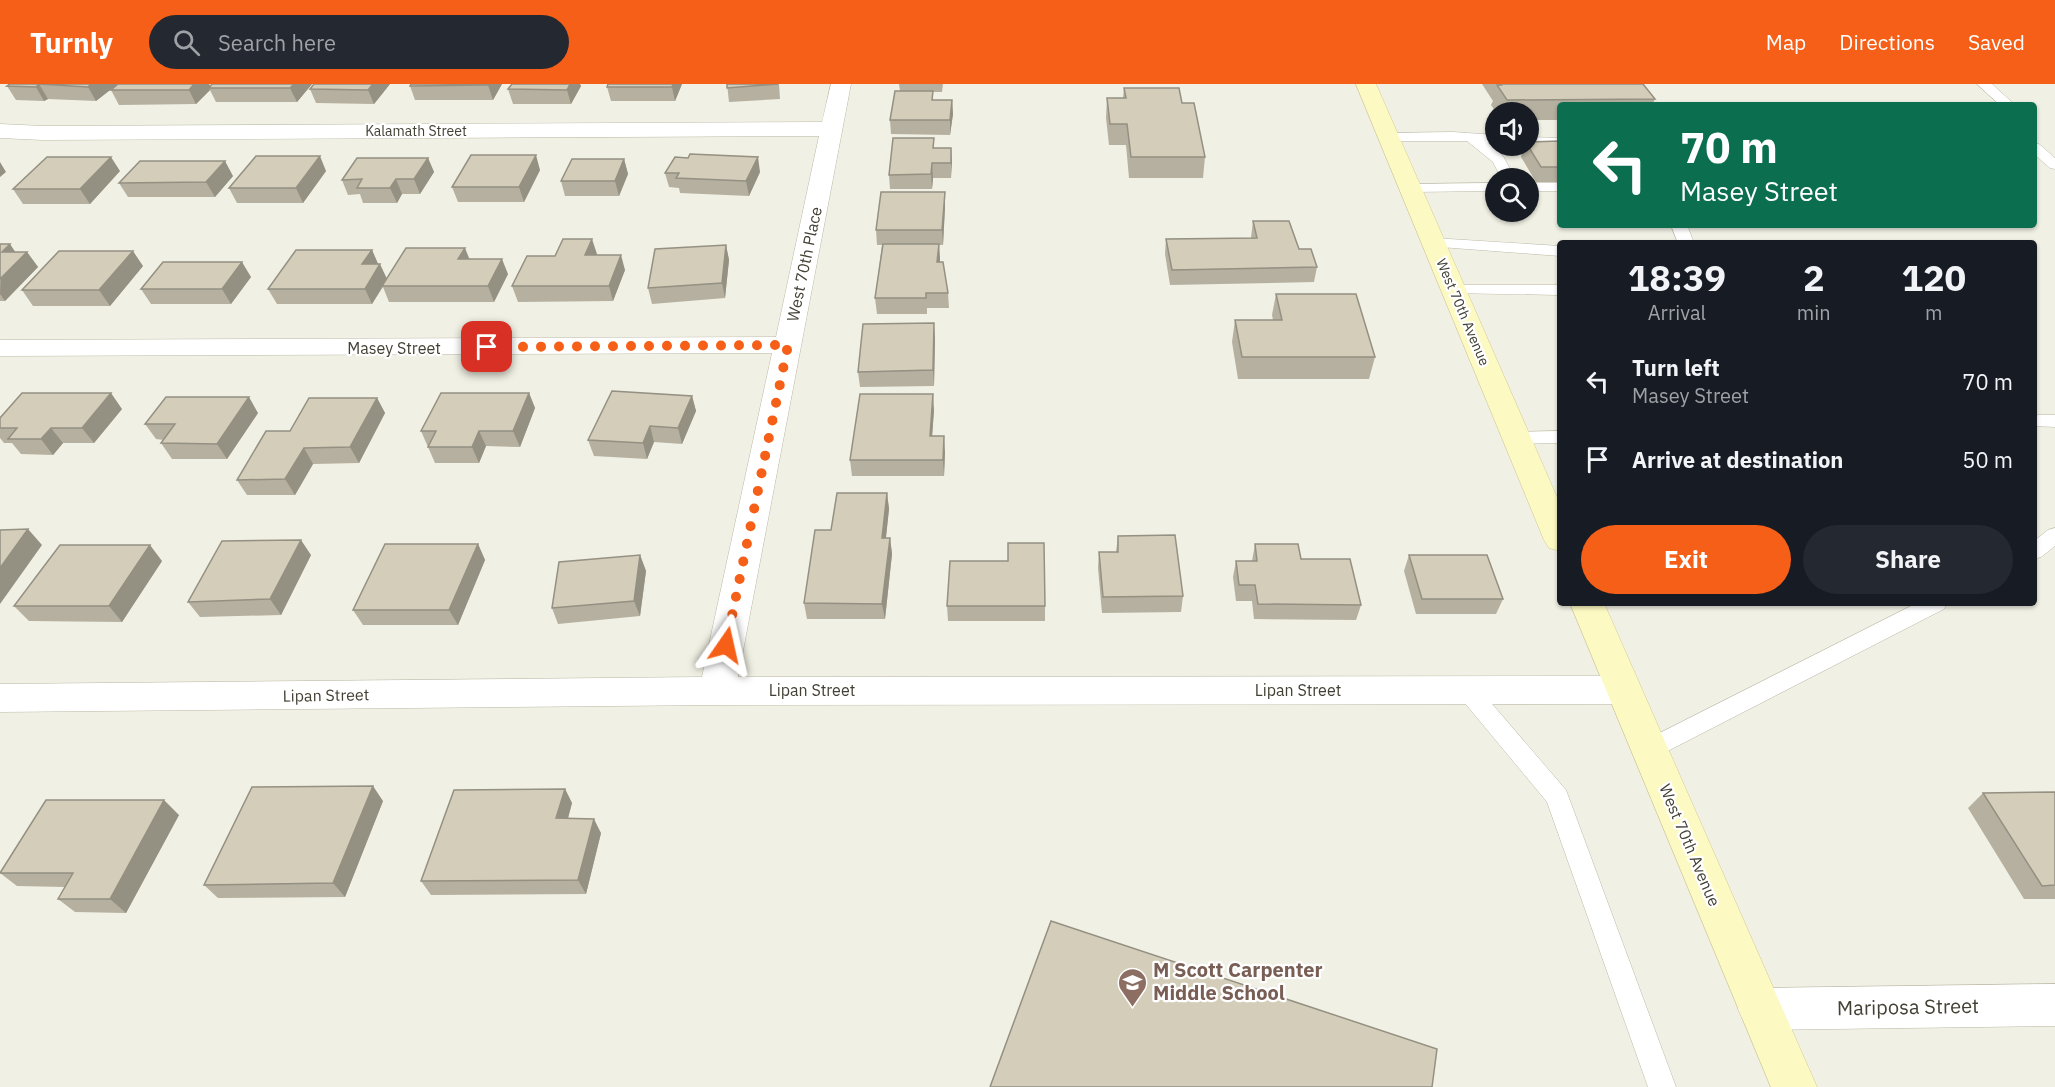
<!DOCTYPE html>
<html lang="en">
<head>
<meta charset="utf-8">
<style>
	:root { --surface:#171b24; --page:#242831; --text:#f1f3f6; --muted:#9ea1a6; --accent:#f55f17 }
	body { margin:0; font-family:"IBM Plex Sans",sans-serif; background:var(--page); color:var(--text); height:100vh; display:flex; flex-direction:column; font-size:22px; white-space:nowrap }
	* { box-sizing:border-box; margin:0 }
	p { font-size:20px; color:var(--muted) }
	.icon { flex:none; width:33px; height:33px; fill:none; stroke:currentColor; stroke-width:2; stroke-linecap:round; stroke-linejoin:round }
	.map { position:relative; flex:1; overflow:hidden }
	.side { position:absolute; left:1557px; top:156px; width:480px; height:366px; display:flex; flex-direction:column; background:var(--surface); border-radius:6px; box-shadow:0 2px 4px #0004 }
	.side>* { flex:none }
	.hud { position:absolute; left:1557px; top:18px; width:480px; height:126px; border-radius:6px; box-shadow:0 2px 4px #0004; background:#0b6e4f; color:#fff; overflow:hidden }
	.buttons { position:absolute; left:1485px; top:18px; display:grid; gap:12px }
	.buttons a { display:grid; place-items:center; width:54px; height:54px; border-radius:50%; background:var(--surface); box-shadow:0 2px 4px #0004; font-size:30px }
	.pin { position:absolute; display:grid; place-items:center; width:51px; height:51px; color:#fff; margin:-26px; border-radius:12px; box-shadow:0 3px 9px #0006 }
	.me { position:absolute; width:66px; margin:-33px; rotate:11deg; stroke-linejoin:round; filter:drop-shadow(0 0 4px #0008) }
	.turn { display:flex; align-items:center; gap:21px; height:126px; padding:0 24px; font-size:27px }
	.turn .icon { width:78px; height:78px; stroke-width:2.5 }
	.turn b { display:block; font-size:42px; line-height:51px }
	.eta { display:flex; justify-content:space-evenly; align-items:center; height:102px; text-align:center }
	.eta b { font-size:36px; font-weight:700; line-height:42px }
	.cta { display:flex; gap:12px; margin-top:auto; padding:12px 24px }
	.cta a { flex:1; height:69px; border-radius:36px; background:var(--accent); color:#fff; font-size:24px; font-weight:700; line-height:69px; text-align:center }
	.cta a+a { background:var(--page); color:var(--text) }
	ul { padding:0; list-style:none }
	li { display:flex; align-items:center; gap:18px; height:78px; padding:0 24px }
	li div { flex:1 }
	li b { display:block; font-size:22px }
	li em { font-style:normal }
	header { display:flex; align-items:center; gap:36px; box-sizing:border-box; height:84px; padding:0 30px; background:var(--accent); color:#fff }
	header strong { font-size:28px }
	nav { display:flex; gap:33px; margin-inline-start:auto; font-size:21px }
	.search { width:420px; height:54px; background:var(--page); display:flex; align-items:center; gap:15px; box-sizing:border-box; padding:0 21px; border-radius:33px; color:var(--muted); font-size:22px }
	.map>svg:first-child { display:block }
</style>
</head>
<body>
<header>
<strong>Turnly</strong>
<div class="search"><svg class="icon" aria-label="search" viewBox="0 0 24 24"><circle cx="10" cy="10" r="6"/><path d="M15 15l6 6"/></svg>Search here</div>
<nav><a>Map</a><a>Directions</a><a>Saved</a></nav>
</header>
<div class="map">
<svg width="2055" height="1003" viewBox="0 0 2055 1003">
	<rect width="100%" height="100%" fill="#f1f0e4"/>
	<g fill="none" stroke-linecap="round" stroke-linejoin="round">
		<defs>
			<path id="service" d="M1977 0H1992L2015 21H2000Z
				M1453 48 1496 51V59H1488L1503 72 1515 94H1501L1493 78 1467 57H1388L1381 53 1388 49Z
				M1528 53 1560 54V62L1528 61Z
				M2034 59 2039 60 2055 74V85L2050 84 2034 70Z
				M1496 99V107L1410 108 1403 104 1410 100Z
				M1528 99H1560V107H1528Z
				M1671 141H1687L1694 159H1678Z
				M1433 154 1560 162V172L1427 162 1425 159Z
				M1454 201H1560V211L1448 209 1446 206Z
				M2039 331H2055V343L2034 342V332Z
				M1560 347V359L1516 360 1509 358 1507 354 1509 350 1516 348Z
				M2055 444V462L2041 473 2034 475V457L2048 446Z
				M1917 519H1947L1944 525 1658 672 1650 675 1642 672 1638 665 1642 658Z
				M1467 597 1475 600 1566 706 1676 1003H1648L1547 718 1459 612 1456 606 1459 600Z"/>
			<path id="minor" d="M831 0H851L738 593 1624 592 1637 596 1642 606 1637 616 1624 620 717 621 0 628V600L702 593 772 269 0 272V256L776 253 819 52 43 56 0 54V40L43 42 822 38Z
				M2055 900V942L1760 946 1745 940 1738 925 1745 910 1760 904Z"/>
			<path id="secondary" d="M1356 0H1376L1560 420V467L1549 464 1544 456Z
				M1570 519H1604L1817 1003H1771Z"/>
		</defs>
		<use href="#service" stroke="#bcb9a6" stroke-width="1"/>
		<use href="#minor" stroke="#bcb9a6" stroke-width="1"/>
		<use href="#secondary" stroke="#d1cb94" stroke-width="1"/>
		<use href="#service" fill="#fff" fill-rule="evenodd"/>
		<use href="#minor" fill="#fff" fill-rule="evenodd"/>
		<use href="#secondary" fill="#fdf9c2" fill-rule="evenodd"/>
	</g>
	<path fill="#b5b09f" d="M8 0H209L210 2 312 0 297 18H216L210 6 196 20 119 21 111 6 116 1 96 17 48 15 44 17 16 16 7 2 8 1Z
		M390 0 374 20 316 19 310 5Z
		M411 0H502L493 16H415L410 2Z
		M512 0H580L581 2 571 20H513L508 5Z
		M608 0H682L675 17H611L607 3Z
		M727 0H779L780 15 729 18Z
		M899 0H943L942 8H933V16H952L953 30 950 51 891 50 890 36 900 7Z
		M1482 0H1643L1655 15 1652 21H1560V36H1528V28H1496L1491 21 1493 17Z
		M1124 4 1182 19 1205 73 1203 94H1129L1126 61H1109L1106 34 1107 14H1123Z
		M1560 57V98H1536L1521 73 1524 62Z
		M934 64H951V94H933L932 105H890L889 91Z
		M428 74 434 88 420 110H402L397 119H363L360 110 348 111 342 96Z
		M624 75 628 90 619 112H565L561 97Z
		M540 86 524 118H458L452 103Z
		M120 87 90 120H23L13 105Z
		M326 87 303 119H237L229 104Z
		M760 88 749 112 680 109 679 104 669 103 665 89Z
		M233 92 215 113H128L119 99Z
		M945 108V123L943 161H939L940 178 948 209 949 224H927V230H877L875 214 882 161H877L876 146Z
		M1253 137 1299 165 1317 183 1314 198 1170 201 1165 170 1166 155 1251 154Z
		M0 160 15 168H27L38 183 5 217H0Z
		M726 161 729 176 725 214 652 220 648 204Z
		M372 166 378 180 387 195 469 175 508 190 494 218H389L383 203 372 220H277L268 205Z
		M597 170 596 171 625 186 613 217 518 218 512 202 555 172Z
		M143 182 110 222H33L22 206Z
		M251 193 231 220H151L141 205Z
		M1276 210 1375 273 1369 295H1238L1232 258 1235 236H1273L1272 231Z
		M935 254 934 302 860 303 858 288Z
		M529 309 535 324 520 363 486 362 479 379H435L421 347Z
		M692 312 696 327 682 360 654 358 647 375 594 372 588 356Z
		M377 314 385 329 359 379 313 380 295 411H247L237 396 290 347Z
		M122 325 94 359H63L53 371 21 370 12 359H4L0 354V334Z
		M934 326 932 352 945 368 944 392H852L850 376Z
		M258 329 227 375H172L161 359 164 356 156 355 145 340Z
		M887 409 889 425 886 454H890L892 470 885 535H807L804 519 831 446Z
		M1118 452 1183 512 1181 528 1102 529 1098 484 1099 468H1116Z
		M478 460 485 476 458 541H363L353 526Z
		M1255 460 1301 475 1361 521 1356 536 1254 535 1252 517H1236L1233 493 1236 477H1252Z
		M311 471 281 531 200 533 188 518Z
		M640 471 646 487 640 532 558 540 552 524Z
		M1409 471 1503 515 1496 530H1416L1404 487Z
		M162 477 122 538 29 537 14 522Z
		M947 522H1045V537H948Z
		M565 705 572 719 568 734 601 749 586 810 431 811 421 797Z
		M2055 708V815H2024L1968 724 1983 709Z
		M383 717 345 813 218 814 204 801Z
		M179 731 126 829 75 828 58 815 65 803 17 802 0 789Z"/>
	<path fill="#949082" d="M39 0 48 15 44 17 36 3Z
		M91 0H118L96 17 88 3Z
		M194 0H209L211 4H209L210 6 196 20 189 6Z
		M294 0H312L297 18 290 4Z
		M373 0H390L374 20 368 6Z
		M489 0H502L493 16 488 1Z
		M570 0H580L581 2 571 20 567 6Z
		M673 0H682L675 17 672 3Z
		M952 16 953 30 950 51V36Z
		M951 64 952 79 951 94Z
		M536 71 540 86 524 118 519 103Z
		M320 72 326 87 303 119 296 104Z
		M111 73 120 87 90 120 80 105Z
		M758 73 760 88 749 112 746 97Z
		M428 74 434 88 420 110 414 95Z
		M624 75 628 90 619 112 615 97Z
		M225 77 233 92 215 113 206 98Z
		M0 78 6 88 0 93Z
		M932 79 933 94 932 105 931 90Z
		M396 95 402 110 397 119 390 104Z
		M945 108V123L943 161 942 146Z
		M592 155 597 170 590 186 585 171Z
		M10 160 20 175 27 168 38 183 5 217 0 210 2 168Z
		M939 160 940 175 938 194 937 178Z
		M726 161 729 176 725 214 722 199Z
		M465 164 471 179 458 175Z
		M372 166 379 182 362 180Z
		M133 167 143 182 110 222 99 206Z
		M621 171 625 186 613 217 609 202Z
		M502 175 508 190 494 218 488 202Z
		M242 178 251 193 231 220 222 205Z
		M380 180 387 195 372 220 365 205Z
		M934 239 935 254 934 302 933 286Z
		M111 309 122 325 94 359 82 344Z
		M529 309 535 324 520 363 513 347Z
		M933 310 934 326 931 367 930 352Z
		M692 312 696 327 682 360 678 344Z
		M249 313 258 329 227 375 217 360Z
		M377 314 385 329 359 379 350 363Z
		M650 342 654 358 647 375 643 359Z
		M51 344 63 359 53 371 41 355Z
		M479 347 486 362 479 379 472 363Z
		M944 352 945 368 944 392 943 376Z
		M304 364 313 380 295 411 285 395Z
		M887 409 889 425 884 470 882 454Z
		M28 445 42 461 0 520V484Z
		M890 454 892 470 885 535 882 520Z
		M301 456 311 471 281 531 270 515Z
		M478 460 485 476 458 541 449 526Z
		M150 461 162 477 122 538 109 522Z
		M640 471 646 487 640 532 634 517Z
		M373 702 383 717 345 813 333 799Z
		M565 705 572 719 564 749 556 734Z
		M164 716 179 731 126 829 110 815Z
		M594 735 601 749 586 810 578 796Z"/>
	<path fill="#d3cdb9" stroke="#949082" stroke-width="1.5" d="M10 0H91L88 3 39 0 36 3 7 2Z
		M118 0H194L189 6H111Z
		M212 0H294L290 4H209Z
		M314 0H373L368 6 310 5Z
		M411 0H489L488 1 410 2Z
		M512 0H570L567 6 508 5Z
		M608 0H673L672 3H607Z
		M727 0H778L727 4Z
		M1500 0H1643L1655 15 1507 16 1497 1H1501Z
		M1124 4H1179L1182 19H1194L1205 73H1131L1127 40H1110L1107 14H1126Z
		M895 7H933L932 16H952L950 36H890Z
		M893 54H934L933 64H951V79H932L931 90 889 91Z
		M1560 57V83H1541L1528 62V58Z
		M690 70 758 73 746 97 676 94 679 89H665L675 73 688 74Z
		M471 71H536L519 103H452Z
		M256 72H320L296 104H229Z
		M47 73H111L80 105H13Z
		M357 74H428L414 95H396L390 104H357L362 95 342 96Z
		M572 75H624L615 97H561Z
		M140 77H225L206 98 119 99Z
		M881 108H945L942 146H876Z
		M1253 137H1289L1299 165H1311L1317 183 1172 186 1166 155 1257 154Z
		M563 155H592L585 171H621L609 202H512L527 172H555Z
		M0 160H10L2 168H27L0 195Z
		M883 160H939L937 178H943L948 209H926V214H875Z
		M726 161 722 199 648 204 655 165Z
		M406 164H465L458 175H502L488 202H382Z
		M296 166H372L362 180H380L365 205H268Z
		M59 167H133L99 206H22Z
		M163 178H242L222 205H141Z
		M1276 210H1356L1375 273H1242L1235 236H1282Z
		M934 239 933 286 858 288 863 240Z
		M612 307 692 312 678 344 650 342 643 359 588 356Z
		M22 309H111L82 344H51L41 355H8L17 344H0V334Z
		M441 309H529L513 347H479L472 363H428L436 347H421Z
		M860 310H933L930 352H944L943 376H850Z
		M166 313H249L217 360 161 359 175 340H145Z
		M309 314H377L350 363 304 364 285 395 237 396 266 347H290Z
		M837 409H887L882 454H890L882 520 804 519 815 446H831Z
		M28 445 0 484V446Z
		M1175 451 1183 512 1103 513 1099 468H1118V452Z
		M301 456 270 515 188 518 222 457Z
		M1008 459H1044L1045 522H947L950 477H1008Z
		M385 460H478L449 526H353Z
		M1255 460H1298L1301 475H1350L1361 521 1258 520 1255 501H1239L1236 477H1257Z
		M60 461H150L109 522H14Z
		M640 471 634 517 552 524 559 478Z
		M1409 471H1487L1503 515H1422Z
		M373 702 333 799 204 801 252 703Z
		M565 705 556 734 594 735 578 796 421 797 454 706Z
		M2055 708V801L2042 802 1983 709Z
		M46 716H164L110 815H58L73 789H0Z
		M1051 837 1437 965 1432 1003H990Z"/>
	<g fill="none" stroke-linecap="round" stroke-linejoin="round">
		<path stroke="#f55f17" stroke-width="10" stroke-dasharray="0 18" d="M487 263 788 261 726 561"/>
	</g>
	<defs>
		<symbol id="school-pin" viewBox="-11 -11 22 30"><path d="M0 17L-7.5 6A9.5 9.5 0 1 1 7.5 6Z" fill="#8d6e63" stroke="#fff"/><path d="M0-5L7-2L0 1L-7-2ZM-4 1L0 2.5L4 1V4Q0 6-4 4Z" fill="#fff"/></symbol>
	</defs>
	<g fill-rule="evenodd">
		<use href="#school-pin" x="1116" y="882" width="33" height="45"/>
	</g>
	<g text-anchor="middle" stroke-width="4.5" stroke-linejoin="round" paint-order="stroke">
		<g font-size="14" fill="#434034" stroke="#fff">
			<text x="416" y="52">Kalamath Street</text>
			<text transform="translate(1463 228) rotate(67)" y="5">West 70th Avenue</text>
		</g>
		<g font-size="16" fill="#434034" stroke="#fff">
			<text transform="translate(804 180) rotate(-78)" y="6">West 70th Place</text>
			<text x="394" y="270">Masey Street</text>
			<text x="812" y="612">Lipan Street</text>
			<text x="1298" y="612">Lipan Street</text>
			<text transform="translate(326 611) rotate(-1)" y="6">Lipan Street</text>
			<text transform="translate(1690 761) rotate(67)" y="6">West 70th Avenue</text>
		</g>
		<g font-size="20" font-weight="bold" fill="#785e54" stroke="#fff" text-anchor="start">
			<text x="1153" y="893">M Scott Carpenter<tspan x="1153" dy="23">Middle School</tspan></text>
		</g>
		<g font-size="20" fill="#434034" stroke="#fff">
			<text transform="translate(1908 923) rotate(-1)" y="7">Mariposa Street</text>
		</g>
	</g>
</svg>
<div class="buttons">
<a><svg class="icon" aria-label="sound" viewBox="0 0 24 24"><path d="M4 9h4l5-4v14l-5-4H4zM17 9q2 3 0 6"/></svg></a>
<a><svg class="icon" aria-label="search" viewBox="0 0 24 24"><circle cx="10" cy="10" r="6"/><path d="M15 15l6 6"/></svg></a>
</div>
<div class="pin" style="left:487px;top:263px;background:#d93025"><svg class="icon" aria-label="arrive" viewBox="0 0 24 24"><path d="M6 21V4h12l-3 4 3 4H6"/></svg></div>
<svg class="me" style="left:726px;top:561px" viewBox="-20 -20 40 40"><path d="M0-17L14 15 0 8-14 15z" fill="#f55f17" stroke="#fff" stroke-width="4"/></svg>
<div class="hud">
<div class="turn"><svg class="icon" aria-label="left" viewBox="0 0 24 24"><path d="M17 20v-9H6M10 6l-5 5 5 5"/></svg><div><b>70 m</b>Masey Street</div></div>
</div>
<section class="side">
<div class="eta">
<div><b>18:39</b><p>Arrival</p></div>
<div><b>2</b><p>min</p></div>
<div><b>120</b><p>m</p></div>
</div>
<ul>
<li><svg class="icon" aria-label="left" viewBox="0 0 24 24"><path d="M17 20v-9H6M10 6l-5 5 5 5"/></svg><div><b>Turn left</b><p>Masey Street</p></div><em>70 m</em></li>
<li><svg class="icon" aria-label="arrive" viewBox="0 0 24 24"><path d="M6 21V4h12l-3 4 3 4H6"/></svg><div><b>Arrive at destination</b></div><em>50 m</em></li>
</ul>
<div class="cta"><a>Exit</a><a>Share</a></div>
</section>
</div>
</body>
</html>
